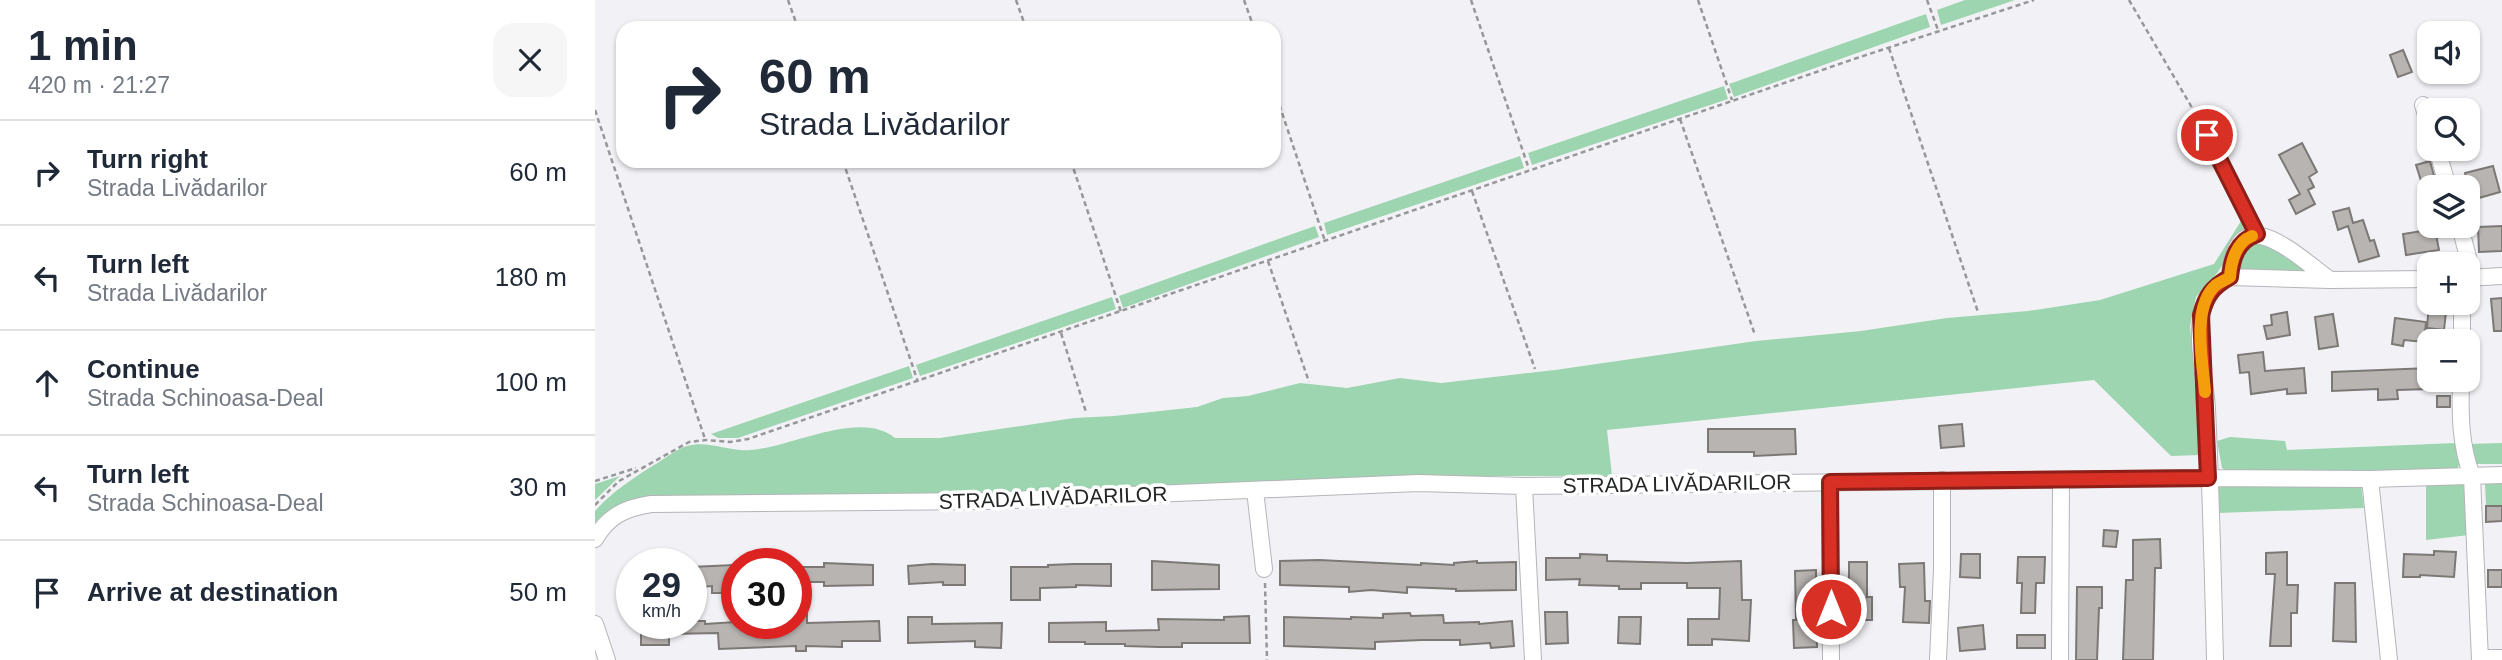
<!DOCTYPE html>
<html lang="en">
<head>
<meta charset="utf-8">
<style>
	:root { --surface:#fff; --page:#f6f6f7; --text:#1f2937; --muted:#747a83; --line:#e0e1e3 }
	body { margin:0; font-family:Helvetica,sans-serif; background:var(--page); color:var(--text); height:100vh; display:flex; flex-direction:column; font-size:26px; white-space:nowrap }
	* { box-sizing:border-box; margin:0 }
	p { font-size:23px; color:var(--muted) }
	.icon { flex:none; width:38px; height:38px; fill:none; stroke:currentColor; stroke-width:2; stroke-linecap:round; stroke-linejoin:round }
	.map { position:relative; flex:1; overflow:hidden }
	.side { display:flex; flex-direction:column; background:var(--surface); width:595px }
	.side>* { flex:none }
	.banner { position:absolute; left:21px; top:21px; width:665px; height:147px; border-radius:21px; box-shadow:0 2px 5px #0004; background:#fff; color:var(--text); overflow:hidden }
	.fabs { position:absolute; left:1822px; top:21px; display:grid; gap:14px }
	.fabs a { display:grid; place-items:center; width:63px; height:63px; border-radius:14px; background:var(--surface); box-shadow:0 2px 5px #0004; font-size:35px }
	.speed { position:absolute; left:21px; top:548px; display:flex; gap:14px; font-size:35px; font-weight:700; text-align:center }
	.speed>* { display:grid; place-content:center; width:91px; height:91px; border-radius:50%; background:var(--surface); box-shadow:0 2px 5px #0004; line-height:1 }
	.speed small { font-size:18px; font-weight:400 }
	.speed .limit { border:10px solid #d22; background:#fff; color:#111 }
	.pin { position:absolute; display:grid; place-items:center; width:60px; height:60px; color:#fff; margin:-30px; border:4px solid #fff; border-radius:50%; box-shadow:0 2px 7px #0007 }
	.me { position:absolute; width:77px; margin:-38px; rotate:0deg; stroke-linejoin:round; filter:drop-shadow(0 0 5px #0008) }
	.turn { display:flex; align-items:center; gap:24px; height:147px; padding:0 28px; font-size:32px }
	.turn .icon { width:91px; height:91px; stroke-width:2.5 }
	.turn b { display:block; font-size:49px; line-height:60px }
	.round { display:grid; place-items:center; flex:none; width:74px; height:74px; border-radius:21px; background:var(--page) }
	.head { display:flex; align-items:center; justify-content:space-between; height:119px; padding:0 28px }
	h1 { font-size:42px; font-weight:700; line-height:52px }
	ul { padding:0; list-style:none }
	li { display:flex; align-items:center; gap:21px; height:105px; padding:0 28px; border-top:2px solid var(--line) }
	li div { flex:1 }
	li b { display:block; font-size:26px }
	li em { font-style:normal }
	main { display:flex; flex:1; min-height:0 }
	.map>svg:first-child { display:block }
</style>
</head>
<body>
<main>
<section class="side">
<div class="head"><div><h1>1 min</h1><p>420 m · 21:27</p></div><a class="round"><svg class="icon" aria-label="close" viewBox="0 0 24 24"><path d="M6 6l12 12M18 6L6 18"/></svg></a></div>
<ul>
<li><svg class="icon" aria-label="right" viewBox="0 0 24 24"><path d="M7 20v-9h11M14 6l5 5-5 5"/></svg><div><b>Turn right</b><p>Strada Livădarilor</p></div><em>60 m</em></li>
<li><svg class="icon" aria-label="left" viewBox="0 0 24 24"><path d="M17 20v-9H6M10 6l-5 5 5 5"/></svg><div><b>Turn left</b><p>Strada Livădarilor</p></div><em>180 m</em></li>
<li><svg class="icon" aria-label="ahead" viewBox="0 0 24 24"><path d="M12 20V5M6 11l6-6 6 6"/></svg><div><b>Continue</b><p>Strada Schinoasa-Deal</p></div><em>100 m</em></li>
<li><svg class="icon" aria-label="left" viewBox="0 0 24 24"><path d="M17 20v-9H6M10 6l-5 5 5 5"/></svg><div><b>Turn left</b><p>Strada Schinoasa-Deal</p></div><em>30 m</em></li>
<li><svg class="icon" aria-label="arrive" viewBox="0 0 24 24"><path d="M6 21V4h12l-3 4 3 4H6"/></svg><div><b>Arrive at destination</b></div><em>50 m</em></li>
</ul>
</section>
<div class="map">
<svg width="1907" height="660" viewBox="0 0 1907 660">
	<rect width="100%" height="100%" fill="#f2f2f6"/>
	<path fill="#9cd5af" d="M1370 0H1420L1346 25 1342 10Z
		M1331 14 1335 27 1139 97 1134 84Z
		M1129 86 1133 99 937 165 933 153Z
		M925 156 929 168 732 235 729 223Z
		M1646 221 1650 230 1623 272 1601 297 1595 326 1606 455 1576 456 1499 380 1012 430 1017 476H815L442 492 62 499C36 503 17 501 0 523V511C18 491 37 479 59 465 70 459 79 450 92 446 113 440 134 452 156 450 196 447 266 409 300 438H345L479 418 519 416 602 407 628 398 653 396 705 383 752 388 805 378 846 383 960 370 1161 341 1266 331 1352 318 1433 311 1505 300 1619 264Z
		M720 226 724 237 528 308 524 296Z
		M1663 242 1679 246 1715 273 1643 271C1646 258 1650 249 1663 242Z
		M517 297 521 309 325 376 321 365Z
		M314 366 318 378 143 438H123L116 434Z
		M1635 437 1690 441 1692 450 1861 443 1864 465 1861 471 1636 473 1627 468 1622 441Z
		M1907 443V464H1880L1874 444Z
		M25 476 0 500V484Z
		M1831 483H1871L1874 535 1831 540Z
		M1907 483V506H1891L1890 484Z
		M1766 484 1769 508 1622 513 1619 485Z"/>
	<path fill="#b8b4b1" stroke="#7b7875" stroke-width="2" d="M1808 50 1817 72 1803 77 1795 55Z
		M1707 143 1722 172 1714 177 1719 187 1713 190 1720 204 1701 214 1694 200 1705 194 1684 155Z
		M1835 161 1842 187H1828L1821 165Z
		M1898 166 1905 192 1877 200 1870 173Z
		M1754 208 1758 223 1768 220 1775 241 1779 240 1784 256 1764 262 1753 226 1743 230 1738 212Z
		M1907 226V251L1884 252 1883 227Z
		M1840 229 1844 250 1811 255 1808 234Z
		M1907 298V331H1899L1896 299Z
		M1834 303H1852L1849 330 1832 328Z
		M1692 312 1695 335 1672 339 1669 326 1677 325 1676 315Z
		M1738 314 1743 346 1724 349 1720 317Z
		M1800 318 1831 322 1829 342 1809 340 1808 346 1797 344Z
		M1668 352 1670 371 1709 368 1711 393 1692 394V389L1656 394 1654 372 1645 373 1643 355Z
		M1834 368V389L1802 390 1803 399 1783 400V389L1737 391V372Z
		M1842 396H1855V407H1842Z
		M1367 424 1369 446 1346 448 1344 426Z
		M1113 429H1200L1201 454 1159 456V452H1113Z
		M1891 506H1907V521L1891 522Z
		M1509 530 1523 531 1521 547 1508 546Z
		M1565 539 1566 568H1560L1558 660H1528L1531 580H1538V540Z
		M1839 551 1861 552 1859 577 1825 575V577H1808L1809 554 1839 555Z
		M1692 552V585H1703L1702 613H1696V646H1675L1680 574H1671V553Z
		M985 554 1012 555V561L1092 563 1146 561 1147 600H1156L1154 641 1117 639V645H1093V619H1124L1125 588H1092V583H1046V589H1024V586L984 585 985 579 951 580V558H985Z
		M1366 554H1385V578L1365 577Z
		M1423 557H1450L1449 583H1441L1440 613H1426L1427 583H1422Z
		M724 560 826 565V563L859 565V563L882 561V563L921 562V590L861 591V589L812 587V593L776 590 754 592V587L685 585V561Z
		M557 561 624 565V589L557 590Z
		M1254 562H1272V597H1277V620H1254Z
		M229 563 278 565V585L229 586V582H201V567H229Z
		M1329 563 1330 601H1335L1334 623 1308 622 1310 587H1305L1304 564Z
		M337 564 370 565V585H348V582L314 584 313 566Z
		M479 564H516V586L481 585V587L445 588V600H416V567H453V565Z
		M139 565 140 593H117V586L96 588V567Z
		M1221 570 1222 647 1199 648 1198 620H1201L1200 571Z
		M1893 570H1907V587H1893Z
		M1740 583H1760L1761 642 1738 641Z
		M1482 587H1507V608H1504L1502 660H1481Z
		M950 612H972L973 643 951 644Z
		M815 613 816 616 848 615 849 623 884 622V624L917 621 919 646 896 648 895 643 865 645V640H827L780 642V649L689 646V617L756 619V617L788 618V614Z
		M201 614H212V623L284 621 285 641H247V647L211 646V651H201V646L124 649 123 633 74 634V645H46V623H96V621H110V624L141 622 142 625 201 623Z
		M654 616 655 643H587V647H564L530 646V644H490V642H454V623L511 622V631L564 630 563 619 629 620V617Z
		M313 617H337V624L407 623 406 648 380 647V641L313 643Z
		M1024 617H1046L1045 644 1023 643Z
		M1388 625 1390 649 1365 651 1363 628Z
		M1422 635H1450V648H1422Z"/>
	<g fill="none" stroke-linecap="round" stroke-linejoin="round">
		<defs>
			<path id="minor" d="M1828 105 1834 124
				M1612 135 1662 234
				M1842 149 1853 187
				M1865 226 1878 277
				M1635 277C1641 195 1702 256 1735 280
				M1872 278 1907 276
				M1867 341V303
				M1866 380C1865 413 1865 445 1877 476L1885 660
				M1775 479 1794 660
				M1235 482 1236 660
				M929 486 938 660
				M660 490 669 569
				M0 539C13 516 30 508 56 504L390 501 823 483 929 486 1613 478 1775 479 1907 475
				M0 624 12 660
				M1885 658H1907
				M1343 660 1347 570V480
				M1465 660 1466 481
				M1620 660C1618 576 1616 492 1612 409 1610 378 1601 343 1607 313 1611 295 1619 286 1635 277L1735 280 1834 279"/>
		</defs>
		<use href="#minor" stroke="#b4b5b9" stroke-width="18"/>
		<path stroke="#97979a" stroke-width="2.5" stroke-dasharray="5 3.5" stroke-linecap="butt" d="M193 0 203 28
			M421 0 431 28
			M649 0 659 28
			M876 0 934 169
			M1103 0 1137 100
			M1332 0 1343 30
			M1534 0 1606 123
			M1294 48 1383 312
			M679 89 730 241
			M0 110 110 439
			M1085 119 1160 335
			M248 161 323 382
			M476 161 526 312
			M877 191 940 369
			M673 261 714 382
			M466 333 491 412
			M0 481 41 468
			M0 505 24 481 94 442 111 440 135 442 153 439 1262 58 1439 0
			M670 583 672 660"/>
		<use href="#minor" stroke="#fff" stroke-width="16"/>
	</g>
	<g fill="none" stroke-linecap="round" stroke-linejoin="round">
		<defs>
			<path id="route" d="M1236 609 1235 482 1613 478 1606 315C1611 296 1617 287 1635 277 1637 258 1642 241 1662 234L1612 135"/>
		</defs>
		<use href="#route" stroke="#8d1f18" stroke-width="18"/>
		<use href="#route" stroke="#d93025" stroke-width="12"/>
		<path stroke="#f59e0b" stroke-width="12" d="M1610 392C1608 364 1596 306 1621 285 1625 282 1631 280 1635 277 1636 262 1641 242 1657 236"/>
	</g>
	<g text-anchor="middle" stroke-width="7" stroke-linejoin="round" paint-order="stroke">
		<g font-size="21" fill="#252627" stroke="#fff">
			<text transform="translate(1082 484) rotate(-1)" y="7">STRADA LIVĂDARILOR</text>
			<text transform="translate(458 498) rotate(-2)" y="7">STRADA LIVĂDARILOR</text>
		</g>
	</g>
</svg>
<div class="fabs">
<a><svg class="icon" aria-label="sound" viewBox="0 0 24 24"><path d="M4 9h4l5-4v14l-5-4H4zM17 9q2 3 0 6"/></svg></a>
<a><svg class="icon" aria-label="search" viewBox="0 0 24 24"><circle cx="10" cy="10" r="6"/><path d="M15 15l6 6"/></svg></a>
<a><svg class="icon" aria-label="layers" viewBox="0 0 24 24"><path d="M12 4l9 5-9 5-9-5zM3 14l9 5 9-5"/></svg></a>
<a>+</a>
<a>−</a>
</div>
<div class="speed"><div>29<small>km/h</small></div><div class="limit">30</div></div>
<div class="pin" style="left:1612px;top:135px;background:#d93025"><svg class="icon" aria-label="arrive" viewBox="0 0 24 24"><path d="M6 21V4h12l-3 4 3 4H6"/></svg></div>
<svg class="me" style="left:1236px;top:609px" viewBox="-20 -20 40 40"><circle r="17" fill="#d93025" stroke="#fff" stroke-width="3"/><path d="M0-11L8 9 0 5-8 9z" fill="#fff"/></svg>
<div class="banner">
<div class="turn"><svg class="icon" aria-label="right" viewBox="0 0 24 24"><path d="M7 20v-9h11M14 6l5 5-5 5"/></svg><div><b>60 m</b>Strada Livădarilor</div></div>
</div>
</div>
</main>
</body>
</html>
